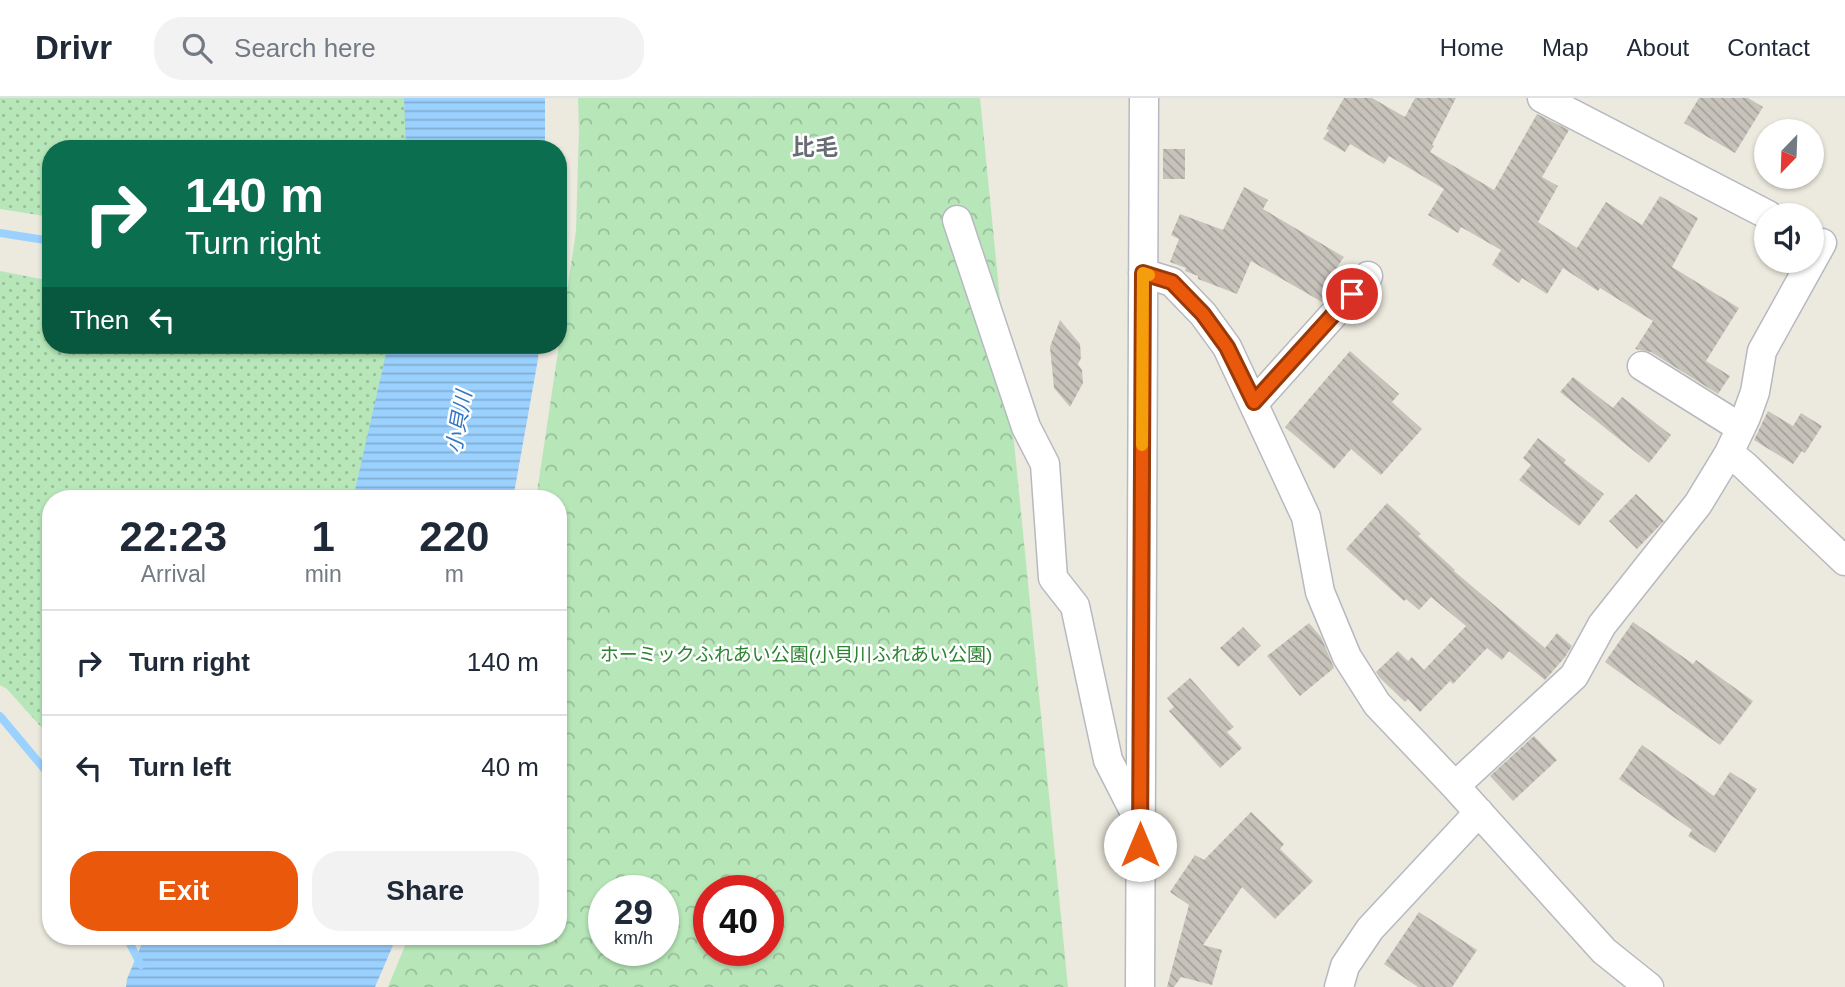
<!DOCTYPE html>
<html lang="en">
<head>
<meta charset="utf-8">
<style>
	:root { --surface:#fff; --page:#f2f2f3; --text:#1f2937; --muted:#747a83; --line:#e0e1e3; --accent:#ea580c }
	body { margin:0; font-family:Helvetica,"Noto Sans JP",sans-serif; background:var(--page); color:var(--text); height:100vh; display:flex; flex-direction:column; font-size:26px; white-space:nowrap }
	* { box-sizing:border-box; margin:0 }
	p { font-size:23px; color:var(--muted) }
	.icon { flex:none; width:38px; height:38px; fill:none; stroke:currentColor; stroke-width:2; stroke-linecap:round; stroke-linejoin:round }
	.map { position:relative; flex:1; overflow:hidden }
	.side { position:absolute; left:42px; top:392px; width:525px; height:455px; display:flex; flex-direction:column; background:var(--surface); border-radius:28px; box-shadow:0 2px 5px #0004 }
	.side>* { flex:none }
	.top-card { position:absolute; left:42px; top:42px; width:525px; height:214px; border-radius:28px; box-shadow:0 2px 5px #0004; background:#0b6e4f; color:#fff; overflow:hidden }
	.needle { width:46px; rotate:203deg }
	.buttons { position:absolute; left:1754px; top:21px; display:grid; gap:14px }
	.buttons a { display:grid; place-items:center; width:70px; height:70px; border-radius:50%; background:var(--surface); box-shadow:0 2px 5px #0004; font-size:35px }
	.speed { position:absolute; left:588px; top:777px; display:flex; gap:14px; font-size:35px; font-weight:700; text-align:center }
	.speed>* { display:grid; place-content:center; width:91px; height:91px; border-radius:50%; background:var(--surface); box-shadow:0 2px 5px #0004; line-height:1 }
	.speed small { font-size:18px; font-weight:400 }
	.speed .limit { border:10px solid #d22; background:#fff; color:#111 }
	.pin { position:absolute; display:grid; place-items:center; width:60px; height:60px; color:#fff; margin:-30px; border:4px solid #fff; border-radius:50%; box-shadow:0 2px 7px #0007 }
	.me { position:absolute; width:77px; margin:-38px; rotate:0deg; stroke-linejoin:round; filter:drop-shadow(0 0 5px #0008) }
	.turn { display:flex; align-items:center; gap:24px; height:147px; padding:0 28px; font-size:32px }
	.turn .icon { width:91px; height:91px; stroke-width:2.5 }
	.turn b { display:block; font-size:49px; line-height:60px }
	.then { display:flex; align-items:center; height:66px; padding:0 28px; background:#0003; gap:14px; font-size:26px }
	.eta { display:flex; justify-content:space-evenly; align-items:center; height:119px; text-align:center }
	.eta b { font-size:42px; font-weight:600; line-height:49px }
	.action { display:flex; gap:14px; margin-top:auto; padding:14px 28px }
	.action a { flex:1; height:80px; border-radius:28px; background:var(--accent); color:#fff; font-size:28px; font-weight:600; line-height:80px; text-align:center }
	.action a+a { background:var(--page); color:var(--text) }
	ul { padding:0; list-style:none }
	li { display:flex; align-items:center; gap:21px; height:105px; padding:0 28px; border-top:2px solid var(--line) }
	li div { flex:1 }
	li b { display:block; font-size:26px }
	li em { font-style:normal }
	header { display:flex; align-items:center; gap:42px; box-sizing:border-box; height:98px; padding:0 35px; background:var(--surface); border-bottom:2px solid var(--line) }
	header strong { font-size:33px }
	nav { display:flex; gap:38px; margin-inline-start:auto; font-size:24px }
	.search { width:490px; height:63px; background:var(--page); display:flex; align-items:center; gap:18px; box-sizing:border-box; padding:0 24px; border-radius:28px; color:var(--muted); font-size:26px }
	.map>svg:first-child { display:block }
</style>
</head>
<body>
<header>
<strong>Drivr</strong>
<div class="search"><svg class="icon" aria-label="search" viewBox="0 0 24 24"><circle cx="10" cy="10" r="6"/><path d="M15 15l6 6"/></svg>Search here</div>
<nav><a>Home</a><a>Map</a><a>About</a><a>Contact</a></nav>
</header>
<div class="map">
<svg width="1845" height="889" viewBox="0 0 1845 889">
	<defs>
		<pattern id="grass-dots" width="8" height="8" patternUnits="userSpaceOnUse" patternTransform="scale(1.75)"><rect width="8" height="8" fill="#b7e7b9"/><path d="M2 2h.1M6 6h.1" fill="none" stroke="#98be9a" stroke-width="1.8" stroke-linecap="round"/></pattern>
		<pattern id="forest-crowns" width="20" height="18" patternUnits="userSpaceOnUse" patternTransform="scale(1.75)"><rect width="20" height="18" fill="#b7e7b9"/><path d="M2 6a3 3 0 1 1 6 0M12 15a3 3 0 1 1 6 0" fill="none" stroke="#98be9a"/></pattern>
		<pattern id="water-rules" width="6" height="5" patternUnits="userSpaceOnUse" patternTransform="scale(1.75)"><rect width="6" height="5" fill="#9bd1ff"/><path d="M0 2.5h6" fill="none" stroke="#81add2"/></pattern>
		<pattern id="building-back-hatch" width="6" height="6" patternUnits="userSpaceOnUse" patternTransform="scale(1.75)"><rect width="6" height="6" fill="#c7c3bb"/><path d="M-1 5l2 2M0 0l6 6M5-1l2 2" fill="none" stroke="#a4a19b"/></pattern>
	</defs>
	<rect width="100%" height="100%" fill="#ece9de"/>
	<path fill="url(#grass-dots)" d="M0 0H412L414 51H51V119L0 111Z
		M0 173 51 183V247H394L360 401H51V640L7 591 0 587Z"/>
	<path fill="url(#forest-crowns)" fill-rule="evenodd" d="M578 0H980L1068 889H388L409 838H558V401H536L576 133 579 33ZM604 793H663V852H604ZM709 793H768V852H709Z"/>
	<path fill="url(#water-rules)" d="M404 0H545V51H406Z
		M387 247H539L538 261 513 401H353L385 260Z
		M145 838H397L375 889H126L127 881Z"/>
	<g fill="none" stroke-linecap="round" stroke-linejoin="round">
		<path stroke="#9bd1ff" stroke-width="8" d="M0 135 51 143
			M0 618 51 679
			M126 838 141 867"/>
	</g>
	<path fill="url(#building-back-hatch)" d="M1344 0H1372L1405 19 1415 0H1456L1432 47 1434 48 1430 54 1494 92 1537 16 1569 32 1542 79 1558 88 1538 124 1577 150 1606 104 1642 127 1660 98 1698 120 1672 169 1739 210 1706 263 1730 278 1718 296 1651 254 1635 251 1653 223 1600 190 1598 193 1563 170 1547 196 1522 180 1519 185 1492 167 1501 152 1461 129 1458 135 1428 117 1444 91 1389 58 1384 66 1350 46 1345 54 1323 41 1329 32 1326 31Z
		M1699 0H1748L1763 9 1735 55 1684 25Z
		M1163 51H1185V81H1163Z
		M1244 89 1268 102 1263 111 1344 159 1337 169 1347 175 1322 204 1251 163 1237 196 1198 181V178L1185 173 1186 170 1170 164 1179 141 1171 137 1180 116 1223 132Z
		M1060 222 1080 246 1081 260 1078 266 1082 272 1083 285 1070 309 1054 290 1050 249Z
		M1350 253 1399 296 1392 304 1422 331 1381 377 1351 351 1334 371 1285 329Z
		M1573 279 1613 310 1622 299 1671 337 1649 365 1560 294Z
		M1768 313 1793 328 1801 315 1822 328 1805 355 1802 353 1793 366 1754 342Z
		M1538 340 1566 362 1564 365 1604 396 1579 428 1519 382 1531 367 1523 360Z
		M1636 396 1664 423 1637 451 1609 423Z
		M1387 405 1421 436 1418 438 1455 472 1454 473 1545 550 1557 535 1572 548 1565 559 1545 582 1509 553 1502 562 1487 550 1453 586 1450 583 1420 614 1408 601 1405 604 1380 580 1376 574 1398 553 1408 563 1412 559 1424 572 1466 528 1431 499 1419 512 1406 501 1404 503 1346 451Z
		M1633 524 1693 566 1696 562 1753 603 1720 647 1605 564Z
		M1309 525 1321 539 1334 570 1300 598 1267 558Z
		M1243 529 1261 548 1238 569 1220 550Z
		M1190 580 1234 629 1227 634 1242 650 1220 670 1169 613 1174 609 1167 600Z
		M1534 638 1557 662 1513 703 1490 678Z
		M1642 647 1714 698 1730 674 1757 691 1715 755 1688 738 1692 732 1619 681Z
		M1251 714 1284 746 1280 751 1313 783 1275 821 1242 789 1203 847 1222 852 1212 887 1181 879 1174 889H1167L1189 807 1170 794 1195 757 1204 762Z
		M1419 814 1477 852 1452 889H1418L1384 866Z"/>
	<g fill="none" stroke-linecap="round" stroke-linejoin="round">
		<defs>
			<path id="minor" d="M1542 0 1768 117
				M957 122 1026 329 1045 366 1053 480 1075 508 1108 662 1137 719
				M1143 175 1172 184 1203 216 1227 249 1306 419 1320 494 1347 559 1377 606 1455 688 1604 853 1649 889
				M1642 268 1741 330
				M1254 305 1368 178
				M1729 355 1744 367 1845 463
				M1455 688 1574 578 1602 527 1698 406 1729 355 1746 319 1755 294 1762 253 1822 145
				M1140 889 1144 0
				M1339 889 1345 868 1370 831 1479 714"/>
		</defs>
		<use href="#minor" stroke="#b6b9bf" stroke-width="31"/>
		<use href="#minor" stroke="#fff" stroke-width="28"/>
	</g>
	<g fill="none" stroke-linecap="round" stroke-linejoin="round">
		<defs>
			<path id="route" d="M1140 747 1143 175 1172 184 1203 216 1227 249 1254 304 1352 196"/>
		</defs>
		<use href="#route" stroke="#983908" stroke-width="18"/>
		<use href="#route" stroke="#ea580c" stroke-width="12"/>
		<path stroke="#f59e0b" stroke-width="12" d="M1142 347 1143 175 1149 177"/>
	</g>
	<g text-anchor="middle" stroke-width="5" stroke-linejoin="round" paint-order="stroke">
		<g font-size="19" fill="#2d8332" stroke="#fff">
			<text x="796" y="563">ホーミックふれあい公園(小貝川ふれあい公園)</text>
		</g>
		<g font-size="21" font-style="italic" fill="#3376c2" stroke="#fff">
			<text transform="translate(459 324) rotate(-80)" y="7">小貝川</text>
		</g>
		<g font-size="23" font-weight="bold" fill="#686d73" stroke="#fff">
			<text x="815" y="57">比毛</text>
		</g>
	</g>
</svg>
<div class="buttons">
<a><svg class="needle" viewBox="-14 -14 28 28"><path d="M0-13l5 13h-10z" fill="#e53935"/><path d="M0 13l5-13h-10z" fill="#747a83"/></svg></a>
<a><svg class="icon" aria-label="sound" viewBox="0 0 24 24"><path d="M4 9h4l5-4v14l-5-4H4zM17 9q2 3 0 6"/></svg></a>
</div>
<div class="speed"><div>29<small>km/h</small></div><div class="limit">40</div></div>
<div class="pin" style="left:1352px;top:196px;background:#d93025"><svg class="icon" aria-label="arrive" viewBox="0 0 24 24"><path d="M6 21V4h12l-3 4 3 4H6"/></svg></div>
<svg class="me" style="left:1140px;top:747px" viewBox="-20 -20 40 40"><circle r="19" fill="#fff"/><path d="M0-13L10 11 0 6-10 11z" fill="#ea580c"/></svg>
<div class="top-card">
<div class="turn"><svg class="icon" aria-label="right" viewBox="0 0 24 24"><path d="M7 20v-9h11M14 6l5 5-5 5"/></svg><div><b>140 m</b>Turn right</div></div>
<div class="then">Then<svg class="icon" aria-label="left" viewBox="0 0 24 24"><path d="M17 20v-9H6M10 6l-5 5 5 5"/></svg></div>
</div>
<section class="side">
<div class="eta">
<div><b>22:23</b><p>Arrival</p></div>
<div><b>1</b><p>min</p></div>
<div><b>220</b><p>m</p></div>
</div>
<ul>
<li><svg class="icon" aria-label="right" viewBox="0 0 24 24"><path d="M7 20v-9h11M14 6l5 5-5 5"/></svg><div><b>Turn right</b></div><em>140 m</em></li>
<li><svg class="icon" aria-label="left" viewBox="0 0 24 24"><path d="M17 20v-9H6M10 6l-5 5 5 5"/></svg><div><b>Turn left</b></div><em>40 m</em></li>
</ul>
<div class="action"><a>Exit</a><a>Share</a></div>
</section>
</div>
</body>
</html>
